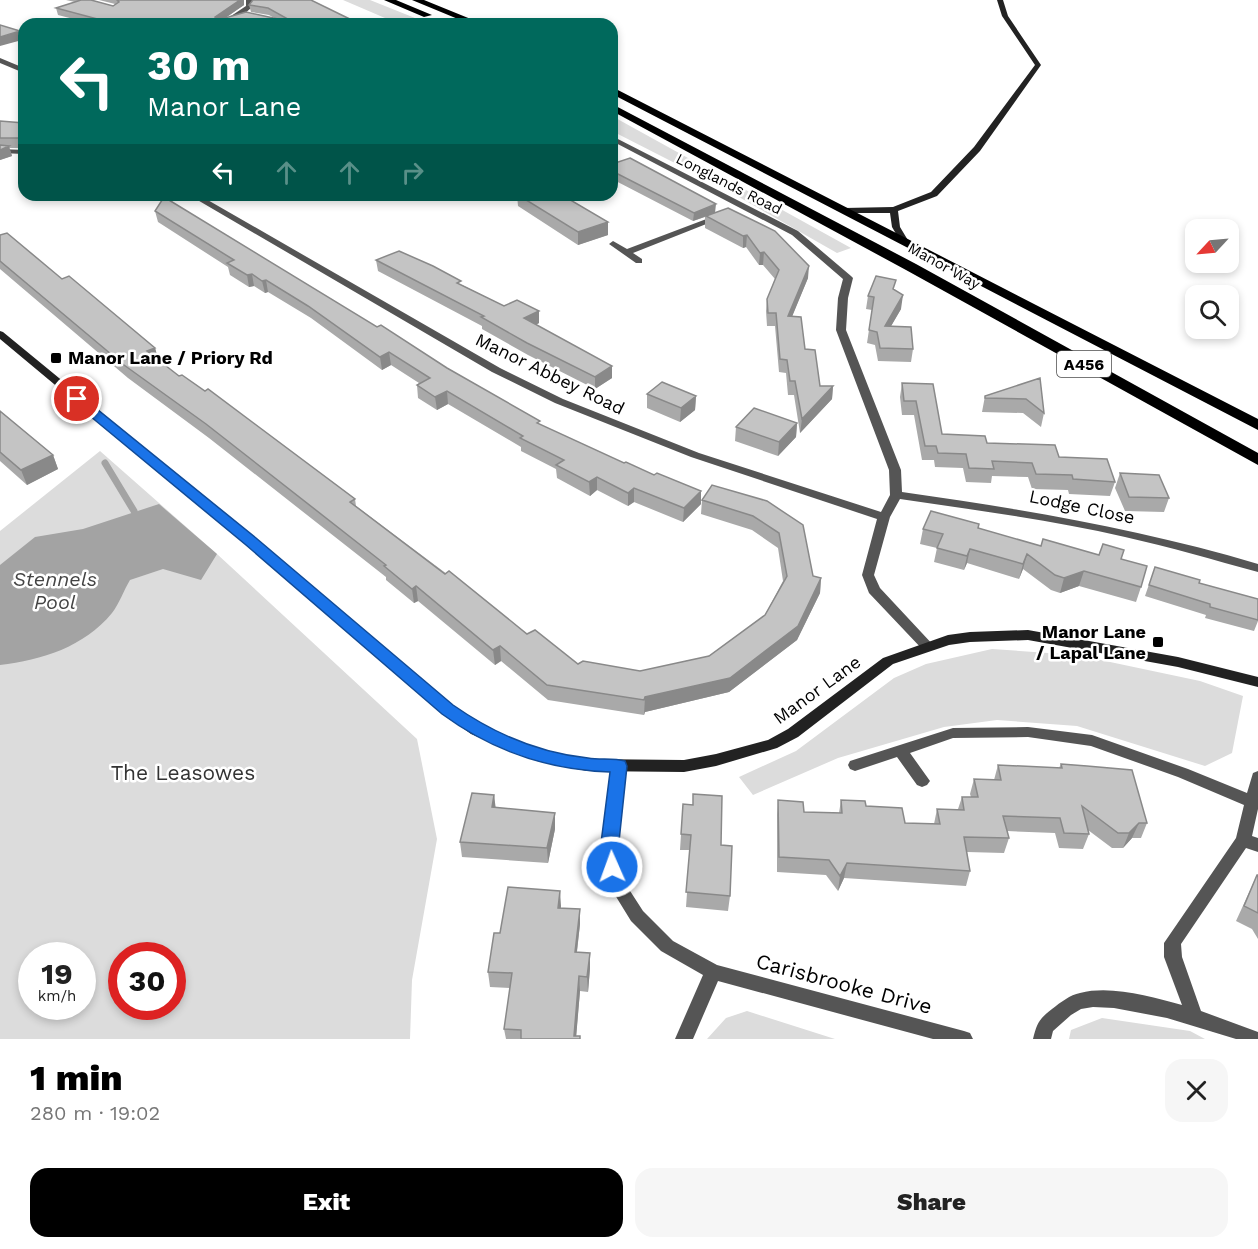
<!DOCTYPE html>
<html lang="en">
<head>
<meta charset="utf-8">
<style>
	:root { --surface:#fff; --page:#f6f6f6; --text:#222; --muted:#767676; --accent:#000 }
	body { margin:0; font-family:"Work Sans",sans-serif; background:var(--page); color:var(--text); height:100vh; display:flex; flex-direction:column; font-size:22px; white-space:nowrap }
	* { box-sizing:border-box; margin:0 }
	p { font-size:20px; color:var(--muted) }
	.icon { flex:none; width:33px; height:33px; fill:none; stroke:currentColor; stroke-width:2; stroke-linecap:round; stroke-linejoin:round }
	.map { position:relative; height:1039px; overflow:hidden }
	.side { display:flex; flex-direction:column; background:var(--surface); flex:1 }
	.side>* { flex:none }
	.hud { position:absolute; left:18px; top:18px; width:600px; height:183px; border-radius:18px; box-shadow:0 3px 9px #0003; background:#00695c; color:#fff; overflow:hidden }
	.needle { width:39px; rotate:244deg }
	.fabs { position:absolute; left:1185px; top:219px; display:grid; gap:12px }
	.fabs a { display:grid; place-items:center; width:54px; height:54px; border-radius:12px; background:var(--surface); box-shadow:0 3px 9px #0003; font-size:30px }
	.speed { position:absolute; left:18px; top:942px; display:flex; gap:12px; font-size:30px; font-weight:700; text-align:center }
	.speed>* { display:grid; place-content:center; width:78px; height:78px; border-radius:50%; background:var(--surface); box-shadow:0 3px 9px #0003; line-height:1 }
	.speed small { font-size:15px; font-weight:400 }
	.speed .limit { border:9px solid #d22; background:#fff; color:#111 }
	.pin { position:absolute; display:grid; place-items:center; width:51px; height:51px; color:#fff; margin:-26px; border:3px solid #fff; border-radius:50%; box-shadow:0 2px 6px #0007 }
	.me { position:absolute; width:66px; margin:-33px; rotate:358deg; stroke-linejoin:round; filter:drop-shadow(0 0 4px #0008) }
	.turn { display:flex; align-items:center; gap:21px; height:126px; padding:0 30px; font-size:27px }
	.turn .icon { width:78px; height:78px; stroke-width:2.5 }
	.turn b { display:block; font-size:42px; line-height:51px }
	.lanes { display:flex; align-items:center; height:57px; padding:0 30px; background:#0003; justify-content:center; gap:30px; direction:ltr }
	.lanes .off { opacity:.35 }
	.round { display:grid; place-items:center; flex:none; width:63px; height:63px; border-radius:18px; background:var(--page) }
	.head { display:flex; align-items:center; justify-content:space-between; height:102px; padding:0 30px }
	h1 { font-size:36px; font-weight:800; line-height:45px; color:var(--accent) }
	.cta { display:flex; gap:12px; margin-top:auto; padding:12px 30px }
	.cta a { flex:1; height:69px; border-radius:18px; background:var(--accent); color:#fff; font-size:24px; font-weight:800; line-height:69px; text-align:center }
	.cta a+a { background:var(--page); color:var(--text) }
	.map>svg:first-child { display:block }
</style>
</head>
<body>
<div class="map">
<svg width="1258" height="1039" viewBox="0 0 1258 1039">
	<rect width="100%" height="100%" fill="#fff"/>
	<path fill="#dcdcdc" fill-rule="evenodd" d="M343 0H370L430 24H399Z
		M612 116 851 248 837 253 716 184 612 131Z
		M100 451 217 554 417 739 437 839 412 980 410 1039H0V531ZM32 956H82V1006H32ZM122 956H172V1006H122Z
		M992 649 1077 655 1200 681 1243 696 1232 753 1205 766 1077 726 997 720 944 727 838 758 753 795 739 777 796 751 894 678 926 664Z
		M747 1011 835 1039H707L726 1018Z
		M1102 1018 1190 1031 1205 1039H1069L1071 1030Z"/>
	<path fill="#a3a3a3" d="M159 504 217 554 201 580 163 569 130 580C124 590 119 604 112 613 84 647 42 660 0 665V565L35 537 83 529Z"/>
	<g fill="none" stroke-linecap="round" stroke-linejoin="round">
		<path stroke="#a3a3a3" stroke-width="7" d="M105 463 134 511"/>
		<path fill="#555" fill-rule="evenodd" d="M246 0H252L251 8C242 16 232 24 219 24L246 6Z
			M0 58 24 68V73L0 63Z
			M612 136 798 231 851 276 853 278 848 298 846 330 901 470 902 492C1022 509 1141 529 1258 564V572C1214 560 1170 547 1125 537 1051 520 975 510 900 499L890 517 874 575 880 588 935 647 933 650H923L869 593 862 575 877 519 691 457 555 403 492 372 189 195H199L500 368 563 399 699 453 881 512 890 495 889 470 836 330 838 298 843 279 792 235 612 141Z
			M0 149 24 150V154L0 153Z
			M717 215 724 217 633 253 642 259V263H636L609 244 613 241 627 249Z
			M1028 727 1092 735 1188 769 1247 793 1253 773 1258 771V809L1252 836 1258 838V852L1246 848 1181 944 1182 957 1201 1011 1258 1032V1039H1236L1167 1018 1114 1008 1093 1007 1081 1009 1071 1015 1053 1031 1051 1039H1033C1037 1023 1039 1019 1052 1009 1061 1002 1070 995 1080 993 1112 985 1151 997 1182 1005L1164 957V943L1236 838 1244 805 1178 777 1091 746 1028 737 953 738 910 753 930 781 927 785 922 787 917 785 897 757 855 771 850 769 848 765 850 761 953 728Z
			M619 760 624 762 626 766 617 851 623 880 643 911 673 941 717 965 964 1031 970 1033 973 1039H933L718 981 693 1039H675L703 975 661 951 631 921 607 882 601 851 612 766 614 762Z"/>
		<path fill="#222" fill-rule="evenodd" d="M997 0H1003L1008 16 1041 65 980 151 937 196 898 211 900 227 909 242 908 244H902L892 227 890 213H841V209L844 208 893 207 931 192 974 147 1035 65 1002 16Z
			M0 331 3 332 255 539 452 705 481 726 539 750 587 759 684 760 716 754 768 740 788 729 883 658 948 635 970 632 1028 630 1178 657 1258 677V687L1178 667 1028 640 970 642 949 645 893 664 798 737 777 748 716 766 684 772 587 771 537 761 471 734 442 713 247 545 0 339Z"/>
		<path fill="#000" fill-rule="evenodd" d="M384 0H396L432 15 424 17Z
			M412 0H424L483 24H470Z
			M612 87 1258 419V430L612 94Z
			M612 104 916 264 1258 453V465L906 270 612 111Z"/>
	</g>
	<path fill="#a9a9a9" d="M66 0H91L113 6 115 4 99 0H244V5L226 17 276 19 269 15 251 12 249 5 360 24H93L58 15 56 8 75 2Z
		M0 121 24 123V148H9L12 156 0 160Z
		M612 164 715 212 808 278 792 316 820 386H833L832 399 800 433 794 395H788L786 373 779 372 775 326H767L766 311 767 299 775 279 763 265H759L746 247 743 248 705 228V217L693 221 612 179Z
		M517 195H562L608 222V235L578 245 518 206Z
		M155 211 377 327 447 368 540 425 701 504 683 522 634 502 628 506 597 490 590 496 557 478 556 469 521 451V447L448 404 437 410 418 398 417 385 419 383 391 365 382 370 311 318 268 292 265 293 254 286 249 287 230 275 228 267 158 222Z
		M0 235 62 279 155 348 158 360 179 376 355 499 356 506 527 634 578 664 640 671 709 656 765 615 783 581 778 548 752 530 701 514 702 500 767 501 813 576 821 578 820 593 797 640 729 692 645 712 644 715 548 700 501 661 495 665 418 601 414 603 386 580V577L209 438 128 378 0 269Z
		M376 260 462 285 504 306 539 311V323L536 325 612 378 595 389 528 355 482 329V326L378 271Z
		M895 290 901 309 891 326 913 349 911 362 878 361 875 345 867 343 872 310 866 309 868 296Z
		M1040 378 1044 413 1041 427 1023 413 982 412 985 396Z
		M902 383 942 434 1059 457 1115 482 1110 496 1069 494 1068 490 1032 489 1028 477 992 476 991 483 966 482 963 468 935 467 934 460H922L914 415H902L900 397Z
		M647 394 696 396 695 410 680 422 647 408Z
		M0 411 53 455 58 469 27 485 0 461Z
		M797 423 796 437 778 456 735 441 736 427Z
		M1120 473 1169 498 1164 512 1125 511 1115 488Z
		M979 524 978 528 1041 546 1121 559 1141 587 1136 602 1079 586 1060 593 1051 590 1023 569 1019 579 967 563 964 570 934 562 937 548 920 544 923 529Z
		M1155 567 1199 583 1258 599V621L1254 631 1205 618 1206 615 1145 596Z
		M1061 764 1147 823 1141 838H1132L1123 848H1112L1088 830 1089 834 1083 849 1059 848 1055 833 1007 831 1009 838 1004 853 967 852 970 871 966 886 844 878 838 891 826 875 777 872V815L778 800 804 812 839 813 841 800 866 806 905 823 934 824 937 809H958L962 797H971L970 794 974 779 994 780 998 765 1059 768Z
		M494 795 495 807 555 829 548 863 462 857 460 842Z
		M683 804 721 845 730 896 728 911 686 907 690 850H680Z
		M1257 875H1258V939L1252 929 1236 921Z
		M561 906V908L580 924 577 952 590 968 588 992 580 991 576 1036 580 1039H506L504 1029 510 988 490 987 488 972 500 933Z"/>
	<path fill="#898989" d="M240 0H244V5L217 24 215 17Z
		M20 31 22 40 0 46V37Z
		M9 146 12 156 0 160V150Z
		M716 204 715 213 693 221 694 213Z
		M608 222V235L578 245V232Z
		M747 235 746 247 743 248V236Z
		M764 252 763 265H759L760 253Z
		M809 266 808 278 787 329 788 316Z
		M252 274 254 286 249 287 247 275Z
		M266 280 268 292 265 293 262 281Z
		M903 295 901 309 883 340 885 326Z
		M539 311V323L525 330 524 318Z
		M155 348 159 361 147 351Z
		M389 352 391 365 382 370 380 357Z
		M612 366V378L595 389V377Z
		M833 386 832 399 800 433 802 419Z
		M447 391 448 404 437 410 435 397Z
		M696 396 695 410 680 422 681 408Z
		M797 423 796 437 778 456 779 442Z
		M53 455 58 469 27 485 21 470Z
		M597 477V490L590 496 589 482Z
		M634 488V502L628 506V493Z
		M701 491V504L683 522 684 508Z
		M970 549 967 563 964 570 967 556Z
		M1027 554 1023 569 1019 579 1023 564Z
		M1084 571 1079 586 1060 593 1064 578Z
		M821 578 820 593 797 640 729 692 645 712 644 715 645 697 798 626Z
		M416 586 418 601 414 603 412 589Z
		M500 646 501 661 495 665 493 650Z
		M494 795 496 810 492 807Z
		M555 813V829L548 863 547 848Z
		M1139 823 1132 838 1123 848 1129 833Z
		M847 863 844 878 838 891 840 876Z
		M560 891 561 906 559 923 558 908Z
		M580 909V924L575 967V952Z
		M590 953V968L588 992 587 977Z
		M579 976 580 991 576 1039H574Z"/>
	<path fill="#c4c4c4" stroke="#898989" stroke-width="1.5" d="M81 0H91L113 6 119 2 117 0H240L215 17 218 20 246 12 278 19 286 18 268 8 249 5 253 0H311L360 24H116L56 8Z
		M0 25 20 31 0 37Z
		M0 121 24 123V140L21 138H0Z
		M0 145 9 146 0 150Z
		M630 158 716 204 694 213 612 171V164Z
		M518 195H562L608 222 578 232Z
		M164 197 377 327 381 325 447 368 540 421 537 423 624 463 626 462 654 475 657 473 701 491 684 508 634 488 628 493 597 477 589 482 556 465 564 460 520 438 523 436 447 391 435 397 417 385 430 378 389 352 380 357 308 306 266 280 262 281 252 274 247 275 227 263 234 260 155 211Z
		M728 208 775 231 809 266 788 316 801 317 805 349 815 350 820 386H833L802 419 795 381H790L787 360 780 359 776 313H768L767 299 779 270 764 252 760 253 747 235 743 236 706 216Z
		M7 233 62 279 69 276 155 348 147 351 179 376 182 375 205 391 208 389 355 499 350 502 445 574 449 571 527 634 535 630 578 664 583 661 640 671 709 656 765 615 787 576 779 533 753 516 702 500 712 485 767 501 803 525 813 576 821 578 798 626 730 678 645 697 644 700 547 685 500 646 493 650 416 586 412 589 384 566 386 565 206 424 124 365 0 261V235Z
		M399 251 433 266 461 281 457 283 504 306 517 300 539 311 524 318 612 366 595 377 527 343 481 317 484 316 376 260Z
		M876 276 896 280 893 289 903 295 885 326 911 327 913 349 880 348 877 332 869 330 874 297 868 296Z
		M1040 378 1044 413 1026 399 985 398V396Z
		M662 382 696 396 681 408 647 394Z
		M902 383 933 384 942 434 985 436 987 443 1055 445 1059 457 1107 459 1115 482 1073 479 1072 475 1036 474 1032 463 992 461 994 469 969 468 966 454 938 453 936 446H925L916 401H904Z
		M754 408 797 423 779 442 736 427Z
		M0 411 53 455 21 470 0 452Z
		M1120 473 1159 475 1169 498 1129 497Z
		M931 511 979 524 978 528 1041 546 1043 539 1099 555 1103 544 1124 550 1121 559 1147 566 1141 587 1084 571 1064 578 1055 575 1027 554 1023 564 970 549 967 556 937 548 943 534 923 529Z
		M1155 567 1200 580 1199 583 1258 599V620L1210 607V604L1149 585Z
		M1061 764 1087 766 1132 770 1147 823H1139L1129 833H1118L1082 806 1089 834 1064 833 1060 818 1003 816 1009 838 964 837 970 871 847 863 840 876 829 860 779 857 778 800 803 802 804 812 842 813 841 800 865 801 866 806 902 808 905 823 940 824 937 809 964 810 962 797H978L974 779 1001 780 998 765 1062 768Z
		M472 793 494 795 492 807 555 813 547 848 460 842Z
		M693 794 722 796 721 845 732 846 730 896 686 892 691 835 681 834 683 804 693 805Z
		M1257 875H1258V913L1244 906Z
		M508 887 560 891 558 908 580 909 575 952 590 953 587 977 579 976 574 1036H580V1039H521V1030L504 1029 512 973 488 972 494 933H500Z"/>
	<path fill="#1a73e8" stroke="#114b97" stroke-width="1.5" d="M77 396 82 397 256 538 453 705C493 733 539 753 588 758 600 760 613 758 625 761L627 766 618 851 621 867 618 872 612 874 606 872 600 851 610 772C549 770 491 750 442 714L246 545 73 402V397Z"/>
	<g fill="#000" stroke="#fff" stroke-width="2">
		<rect x="50" y="352" width="12" height="12" rx="3"/>
		<rect x="1152" y="636" width="12" height="12" rx="3"/>
	</g>
	<g text-anchor="middle" stroke-width="5" stroke-linejoin="round" paint-order="stroke">
		<g font-size="15" fill="#000" stroke="#fff">
			<text transform="translate(729 184) rotate(27)" y="5">Longlands Road</text>
			<text transform="translate(944 266) rotate(29)" y="5">Manor Way</text>
		</g>
		<rect fill="#fff" stroke="#4c4c4c" stroke-width="1.5" x="1057" y="351" width="54" height="26" rx="4.5"/>
		<g font-size="16" font-weight="bold" fill="#000">
			<text x="1084" y="370">A456</text>
		</g>
		<g font-size="18" font-weight="bold" fill="#000" stroke="#fff" text-anchor="start">
			<text x="68" y="364">Manor Lane / Priory Rd</text>
			<text x="1146" y="638" text-anchor="end">Manor Lane<tspan x="1146" dy="21">/ Lapal Lane</tspan></text>
		</g>
		<g font-size="18" fill="#000" stroke="#fff">
			<text transform="translate(550 374) rotate(26)" y="6">Manor Abbey Road</text>
			<text transform="translate(1082 507) rotate(12)" y="6">Lodge Close</text>
			<text transform="translate(817 690) rotate(-36)" y="6">Manor Lane</text>
		</g>
		<g font-size="20" font-style="italic" fill="#444" stroke="#fff">
			<text x="55" y="586">Stennels<tspan x="55" dy="23">Pool</tspan></text>
		</g>
		<g font-size="21" fill="#333" stroke="#fff">
			<text x="183" y="780">The Leasowes</text>
		</g>
		<g font-size="21" fill="#000" stroke="#fff">
			<text transform="translate(844 984) rotate(15)" y="7">Carisbrooke Drive</text>
		</g>
	</g>
</svg>
<div class="fabs">
<a><svg class="needle" viewBox="-14 -14 28 28"><path d="M0-13l5 13h-10z" fill="#e53935"/><path d="M0 13l5-13h-10z" fill="#767676"/></svg></a>
<a><svg class="icon" aria-label="search" viewBox="0 0 24 24"><circle cx="10" cy="10" r="6"/><path d="M15 15l6 6"/></svg></a>
</div>
<div class="speed"><div>19<small>km/h</small></div><div class="limit">30</div></div>
<div class="pin" style="left:77px;top:399px;background:#d93025"><svg class="icon" aria-label="arrive" viewBox="0 0 24 24"><path d="M6 21V4h12l-3 4 3 4H6"/></svg></div>
<svg class="me" style="left:612px;top:867px" viewBox="-20 -20 40 40"><circle r="17" fill="#1a73e8" stroke="#fff" stroke-width="3"/><path d="M0-11L8 9 0 5-8 9z" fill="#fff"/></svg>
<div class="hud">
<div class="turn"><svg class="icon" aria-label="left" viewBox="0 0 24 24"><path d="M17 20v-9H6M10 6l-5 5 5 5"/></svg><div><b>30 m</b>Manor Lane</div></div>
<div class="lanes"><svg class="icon" aria-label="left" viewBox="0 0 24 24"><path d="M17 20v-9H6M10 6l-5 5 5 5"/></svg><svg class="icon off" aria-label="ahead" viewBox="0 0 24 24"><path d="M12 20V5M6 11l6-6 6 6"/></svg><svg class="icon off" aria-label="ahead" viewBox="0 0 24 24"><path d="M12 20V5M6 11l6-6 6 6"/></svg><svg class="icon off" aria-label="right" viewBox="0 0 24 24"><path d="M7 20v-9h11M14 6l5 5-5 5"/></svg></div>
</div>
</div>
<section class="side">
<div class="head"><div><h1>1 min</h1><p>280 m · 19:02</p></div><a class="round"><svg class="icon" aria-label="close" viewBox="0 0 24 24"><path d="M6 6l12 12M18 6L6 18"/></svg></a></div>
<div class="cta"><a>Exit</a><a>Share</a></div>
</section>
</body>
</html>
